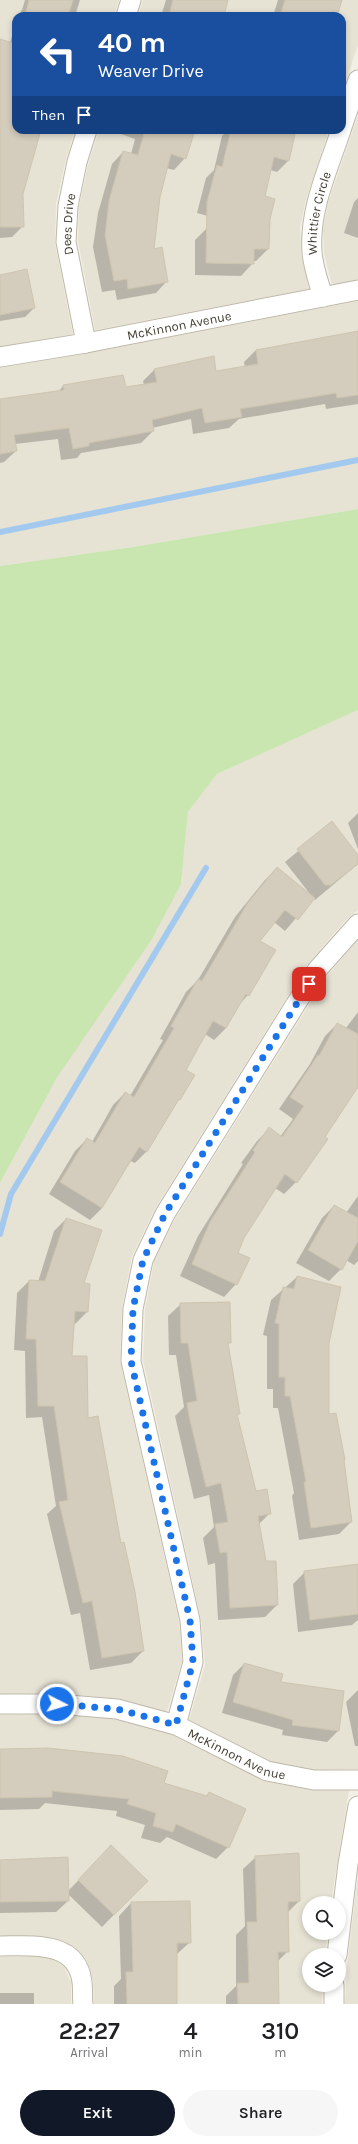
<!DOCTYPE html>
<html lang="en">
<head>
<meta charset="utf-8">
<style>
	:root { --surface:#fff; --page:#f6f6f6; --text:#202124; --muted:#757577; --accent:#111827 }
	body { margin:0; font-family:Karla,sans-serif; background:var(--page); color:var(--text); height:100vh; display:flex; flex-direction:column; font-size:15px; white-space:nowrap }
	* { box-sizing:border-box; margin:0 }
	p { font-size:13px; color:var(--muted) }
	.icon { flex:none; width:22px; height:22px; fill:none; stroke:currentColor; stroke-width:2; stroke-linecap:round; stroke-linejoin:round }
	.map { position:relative; height:2004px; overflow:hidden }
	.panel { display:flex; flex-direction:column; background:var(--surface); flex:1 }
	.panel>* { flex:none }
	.hud { position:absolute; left:12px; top:12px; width:334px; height:122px; border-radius:12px; box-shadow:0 2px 6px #0003; background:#1a4fa0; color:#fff; overflow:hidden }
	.controls { position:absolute; left:302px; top:1896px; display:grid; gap:8px }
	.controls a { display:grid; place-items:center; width:44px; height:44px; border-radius:50%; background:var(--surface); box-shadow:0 2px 6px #0003; font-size:20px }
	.pin { position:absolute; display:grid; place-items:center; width:34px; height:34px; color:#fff; margin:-17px; border-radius:8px; box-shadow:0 2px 6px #0006 }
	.me { position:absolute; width:44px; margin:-22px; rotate:95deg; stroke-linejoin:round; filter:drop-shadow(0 0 3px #0008) }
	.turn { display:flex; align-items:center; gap:14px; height:84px; padding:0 20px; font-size:18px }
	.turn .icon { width:52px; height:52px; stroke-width:2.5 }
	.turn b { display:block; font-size:28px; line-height:34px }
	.then { display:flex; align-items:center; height:38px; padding:0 20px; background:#0003; gap:8px; font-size:15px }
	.eta { display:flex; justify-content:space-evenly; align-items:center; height:68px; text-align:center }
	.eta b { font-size:24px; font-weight:600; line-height:28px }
	.button { display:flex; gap:8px; margin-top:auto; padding:8px 20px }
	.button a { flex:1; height:46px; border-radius:24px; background:var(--accent); color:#fff; font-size:16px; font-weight:600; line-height:46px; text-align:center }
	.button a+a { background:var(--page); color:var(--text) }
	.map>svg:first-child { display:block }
</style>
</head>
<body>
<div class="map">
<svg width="358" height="2004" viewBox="0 0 358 2004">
	<rect width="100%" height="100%" fill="#f2f0e6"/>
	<path fill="#e6e2d4" d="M0 0H119L114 16H16V130H75L66 159 56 204 55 243 73 335 0 347Z
		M143 0H358V45L342 92V16H138Z
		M358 115V280L332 285 324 253 323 230 328 203Z
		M99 130H329L306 199 300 227 301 254 309 289 95 330 78 241 79 207 88 165Z
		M358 301V509L133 547 0 566V367L99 351Z
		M358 710V910L345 921 307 965 155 1209 132 1256 122 1307 120 1361 179 1621 182 1661 167 1712 118 1699 59 1693 0 1694V1183L58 1076 181 884 188 812 217 774Z
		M358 939V1769L315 1770 271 1762 189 1720 205 1665 201 1619 143 1360 145 1310 154 1262 175 1219 327 976Z
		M57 1714 115 1719 171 1734 265 1781 311 1790H349L331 1903H309V1933H328L325 1955H309V1985H323L322 2004H94L93 1980 86 1959 68 1943 43 1936H0V1715Z
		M358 1875V2004H345L347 1967Z
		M41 1956 54 1959 65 1968 71 1983V2004H0V1957Z"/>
	<path fill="#c9e6b0" d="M358 509V710L217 774 188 812 181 884 152 939 58 1076 0 1183V566L133 547Z"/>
	<path fill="#0003" d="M25 0H80L75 16H17L22 10Z
		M166 0H227L223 16H161Z
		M278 0H342L337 16H273Z
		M16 21V130H42L37 138 22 194 23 226 12 237 0 238V41L10 43Z
		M122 130H194L185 158 174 170 166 168 159 197 152 250 167 281 156 293 117 300 115 290 102 292 93 247 98 213 112 164 123 152 131 154 135 139 121 134Z
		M228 130H295L288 161 277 172 270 170 264 197 269 218 268 249 256 261H253V263L241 276 195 275V240L207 228H251L197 213 206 178 214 170 222 136Z
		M358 198V238L344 233 354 202Z
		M0 276 34 308 25 317 0 321Z
		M358 332V404L326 409 325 404 239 419 229 428 193 434 191 419 152 428 153 431 141 443 81 453 77 458 61 460 58 439 15 444 16 451 4 462 0 463V400L59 391 63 386 125 389 144 385 143 381 154 370 216 372 245 367 244 362 256 350Z
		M358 813V849L348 823Z
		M332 823 358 856V864L315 900 313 898 285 931 274 922 258 941 248 995 238 1006 226 1028 214 1040 205 1034 185 1070 194 1075 147 1151 135 1163 130 1161 102 1208 90 1220 49 1194 75 1151 87 1139 92 1142 113 1105 125 1093 130 1096 163 1040 160 1039 186 992 198 980 235 917 265 880 277 868 310 894 285 862Z
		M358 1012V1085L296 1182 284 1194 275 1188 243 1238 236 1253V1284L224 1297 180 1276 198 1236 243 1164 241 1163 257 1141 269 1129 280 1137 293 1119 279 1109 310 1064 325 1036 337 1024 346 1028Z
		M358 1196V1261L354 1265 346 1260 341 1269 329 1281 296 1263 322 1218 334 1206 346 1213Z
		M66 1219 83 1284 87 1312 75 1324 73 1323 71 1357 120 1544 143 1651 131 1663 90 1670 80 1613 71 1615 47 1514 56 1506 42 1417 26 1418 25 1351 14 1350 17 1293 29 1281 38 1282 54 1231Z
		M297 1277 328 1343V1415L343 1461 351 1522 339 1534 299 1540 292 1496 294 1493 278 1408H273V1389H267V1336L263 1335 271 1300Z
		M181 1304 230 1342 227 1345 238 1414 236 1416 255 1492 270 1513 258 1525 265 1562 277 1605 265 1617 218 1620 215 1563 208 1565 203 1538 214 1527 209 1495 194 1499 175 1416 184 1407 176 1355H169L168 1316Z
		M358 1565V1620L352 1625 298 1632 293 1584 305 1572Z
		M244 1664 279 1683 343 1692 338 1731 327 1742 282 1735 283 1730 222 1713 233 1675Z
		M358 1690V1746H355L346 1702Z
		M0 1750 163 1784 205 1797 209 1793 228 1847 216 1859 167 1837 160 1843 141 1838 145 1825 116 1816 117 1811 45 1803 39 1809 0 1810Z
		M256 1857 299 1901 287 1913 288 1951 277 1962 278 2004H226V1996L236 1986V1935L245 1926 243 1869Z
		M99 1859 147 1881 102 1927 68 1894V1901L56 1912 0 1913V1860L68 1891Z
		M131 1903 190 1942 176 1955V2004H114V1986L121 1979 119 1916Z
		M0 1993H34V2004H0Z"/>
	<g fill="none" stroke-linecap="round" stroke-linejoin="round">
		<path stroke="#a3caee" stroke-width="6" d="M0 532 358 460
			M0 1234 11 1194 206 868"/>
	</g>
	<path fill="#d4ccbc" stroke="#cec5af" d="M29 0H73L68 16H25Z
		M173 0H228L224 16H169Z
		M285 0H342L337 16H280Z
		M0 39 16 44V130H41L23 194 24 227H0Z
		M145 130H195L186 159 171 154 160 197 154 249 162 247 168 282 128 289 127 279 114 281 105 235 109 201 123 151 138 155Z
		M231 130H296L289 161 274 157 265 196 275 199 270 219 269 249H254V264L206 263 207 202 217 165 222 167Z
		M27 269 35 308 0 315V275Z
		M358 331V395L337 398 336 393 240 409 242 417 205 423 202 408 152 420 154 431 89 443V446L73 449 69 428 14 435 17 451 0 454V399L64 390 63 385 123 375 126 387 157 382 154 369 214 356 216 371 258 364 256 350Z
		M332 821 358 855V864L331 885H325L297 849Z
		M277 867 315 898 298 920 285 910 260 941 276 950 249 996 246 994 226 1028 213 1021 186 1070 195 1075 180 1100 179 1099 147 1152 139 1147 102 1208 60 1182 87 1138 95 1143 125 1092 134 1097 174 1028 171 1026 198 979 202 981 247 904Z
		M337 1023 358 1034V1087L325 1137 328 1139 297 1183 285 1174 244 1238 238 1253 250 1258 237 1285 192 1264 210 1222 255 1152 253 1150 269 1127 282 1137 304 1106 290 1097 318 1055 319 1056Z
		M334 1205 358 1218V1241L342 1270 308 1250Z
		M66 1218 102 1230 84 1283 90 1284 88 1312 75 1311 72 1356H87L88 1418 98 1416 121 1543 124 1542 135 1592 144 1651 102 1658 92 1601 83 1603 59 1502 68 1500 54 1406H38L36 1339H26L29 1280 45 1281Z
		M297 1276 341 1287 329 1343V1414L336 1413 345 1460H344L352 1522 311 1528 304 1482H306L290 1396H285V1377H279V1324L275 1323 283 1287 294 1289Z
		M230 1302 231 1343H228L240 1414H237L256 1491 267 1489 271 1514 258 1516 266 1561H276L278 1605 230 1608 227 1552 220 1553 215 1524 228 1522 221 1483 206 1487 189 1416 187 1403 197 1401 188 1343H181L180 1303Z
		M358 1564V1614L310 1620 304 1571Z
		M244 1663 283 1674 281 1682 344 1691 339 1731 292 1725 293 1720 233 1702Z
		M48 1748 123 1756 168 1771 164 1783 207 1796 209 1792 246 1809 229 1848 176 1824 173 1832 153 1826 156 1813 127 1804 129 1799 52 1791V1797L0 1798V1749Z
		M111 1845 148 1881 114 1915 78 1880Z
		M299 1853 300 1901 288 1902 289 1952H278L279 2004H238L237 1983H249L247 1922H257L255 1856Z
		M68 1857 69 1901 0 1902V1860Z
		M190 1901 191 1943H177V2004H127L126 1972H133L131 1902Z"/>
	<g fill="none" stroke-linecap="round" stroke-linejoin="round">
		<defs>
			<g id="minor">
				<path d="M126 16 131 0"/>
				<path d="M342 127 358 80"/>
				<path id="s1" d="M323 297C319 283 313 267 312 252 309 209 328 170 341 130"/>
				<path id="s2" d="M86 343 66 242 68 206 77 162 87 130"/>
				<path id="s3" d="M0 357 86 343 358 290"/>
				<path id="s4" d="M0 1704H57L117 1709 176 1725 267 1771 314 1780H358"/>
				<path d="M176 1725 193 1662 190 1620 131 1361 133 1309 143 1260 165 1214 317 970 358 924"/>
				<path d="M0 1946C31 1946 77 1940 82 1982 83 1989 82 1997 83 2004"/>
				<path d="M337 1955 348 1864 358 1806"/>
				<path d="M334 2004V1985"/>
			</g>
		</defs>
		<use href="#minor" stroke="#beb8a9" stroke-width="21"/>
		<use href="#minor" stroke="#fff" stroke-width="19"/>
	</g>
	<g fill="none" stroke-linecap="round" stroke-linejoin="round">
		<path stroke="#1a73e8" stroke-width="7" stroke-dasharray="0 12.6" d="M57 1704 117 1709 176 1725 193 1662 190 1620 131 1361 133 1309 143 1260 165 1214 309 984"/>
	</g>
	<g text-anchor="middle" stroke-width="3.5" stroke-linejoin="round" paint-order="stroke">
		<g font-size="13" fill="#454035" stroke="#fff">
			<text dy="5" stroke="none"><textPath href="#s1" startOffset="86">Whittier Circle</textPath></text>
			<text dy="5" stroke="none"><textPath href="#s2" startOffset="121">Dees Drive</textPath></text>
			<text dy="5" stroke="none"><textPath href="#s3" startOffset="182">McKinnon Avenue</textPath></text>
			<text dy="5" stroke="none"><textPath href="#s4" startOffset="246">McKinnon Avenue</textPath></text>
		</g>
	</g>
</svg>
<div class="controls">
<a><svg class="icon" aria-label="search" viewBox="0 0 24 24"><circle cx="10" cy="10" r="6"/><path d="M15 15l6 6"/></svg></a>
<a><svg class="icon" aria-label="layers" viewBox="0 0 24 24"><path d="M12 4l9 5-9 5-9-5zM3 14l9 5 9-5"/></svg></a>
</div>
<div class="pin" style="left:309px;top:984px;background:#d93025"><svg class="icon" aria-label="arrive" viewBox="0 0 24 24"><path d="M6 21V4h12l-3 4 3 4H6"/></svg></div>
<svg class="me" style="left:57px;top:1704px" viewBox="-20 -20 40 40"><circle r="17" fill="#1a73e8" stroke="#fff" stroke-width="3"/><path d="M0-11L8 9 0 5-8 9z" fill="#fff"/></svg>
<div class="hud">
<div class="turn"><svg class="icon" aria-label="left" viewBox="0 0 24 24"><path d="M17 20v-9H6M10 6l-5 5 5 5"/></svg><div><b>40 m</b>Weaver Drive</div></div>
<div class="then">Then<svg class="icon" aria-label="arrive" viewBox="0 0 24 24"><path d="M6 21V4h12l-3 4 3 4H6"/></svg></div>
</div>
</div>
<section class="panel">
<div class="eta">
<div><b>22:27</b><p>Arrival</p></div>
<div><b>4</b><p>min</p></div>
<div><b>310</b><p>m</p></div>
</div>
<div class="button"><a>Exit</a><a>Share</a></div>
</section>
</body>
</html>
